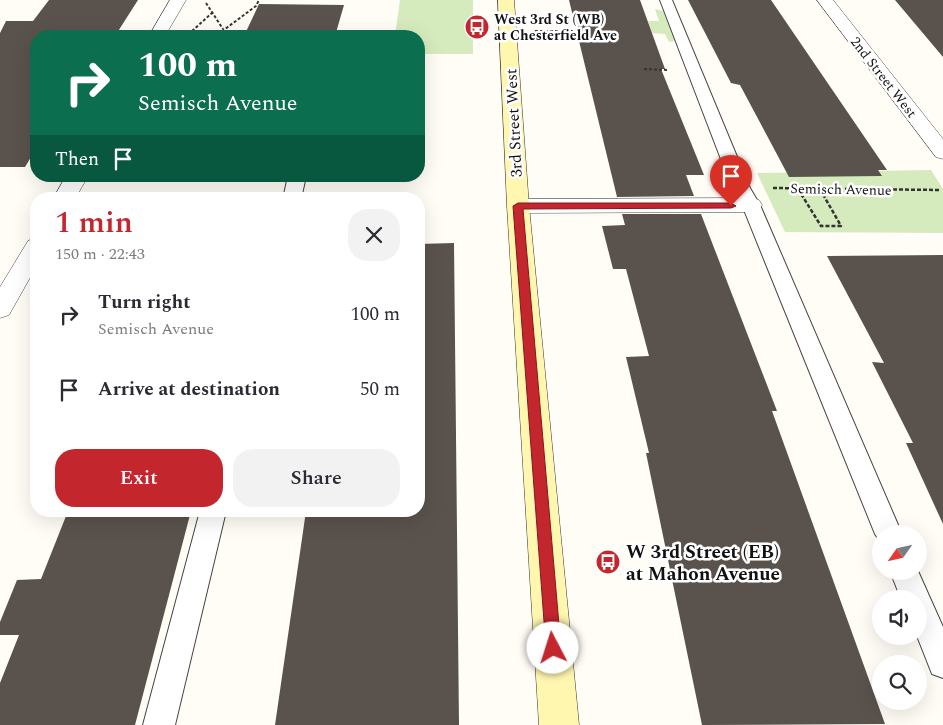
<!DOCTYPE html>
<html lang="en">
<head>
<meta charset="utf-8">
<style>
	:root { --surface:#fff; --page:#f2f2f3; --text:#2b2b33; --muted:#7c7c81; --accent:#c4262e }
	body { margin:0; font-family:Spectral,serif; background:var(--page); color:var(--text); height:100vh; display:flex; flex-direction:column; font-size:19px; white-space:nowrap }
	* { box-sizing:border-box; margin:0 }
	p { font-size:16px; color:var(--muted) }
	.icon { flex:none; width:28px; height:28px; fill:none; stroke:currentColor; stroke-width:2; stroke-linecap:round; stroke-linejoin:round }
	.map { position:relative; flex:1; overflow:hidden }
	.details { position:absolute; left:30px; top:192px; width:395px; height:325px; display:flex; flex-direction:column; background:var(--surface); border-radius:20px; box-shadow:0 5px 20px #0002 }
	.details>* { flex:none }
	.hud { position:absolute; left:30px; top:30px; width:395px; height:152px; border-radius:20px; box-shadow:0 5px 20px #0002; background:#0b6e4f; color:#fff; overflow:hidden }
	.needle { width:32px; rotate:236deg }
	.controls { position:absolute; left:872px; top:525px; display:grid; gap:10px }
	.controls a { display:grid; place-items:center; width:55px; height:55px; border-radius:50%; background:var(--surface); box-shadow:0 5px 20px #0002; font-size:25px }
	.pin { position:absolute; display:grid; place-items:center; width:42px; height:42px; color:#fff; margin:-51px -21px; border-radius:50% 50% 50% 0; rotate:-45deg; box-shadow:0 0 5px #0007 }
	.pin .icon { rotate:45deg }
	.me { position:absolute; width:55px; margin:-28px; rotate:355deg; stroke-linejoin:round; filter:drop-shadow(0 0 4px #0008) }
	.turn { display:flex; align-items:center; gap:18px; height:105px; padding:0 25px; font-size:22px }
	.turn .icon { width:65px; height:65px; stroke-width:2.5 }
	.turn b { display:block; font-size:35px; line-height:42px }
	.then { display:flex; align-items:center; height:48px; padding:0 25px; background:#0003; gap:10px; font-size:19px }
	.round { display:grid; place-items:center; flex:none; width:52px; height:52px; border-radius:20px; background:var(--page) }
	.headline { display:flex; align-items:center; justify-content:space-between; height:85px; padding:0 25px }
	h1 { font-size:30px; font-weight:600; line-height:38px; color:var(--accent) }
	.action { display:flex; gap:10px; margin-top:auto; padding:10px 25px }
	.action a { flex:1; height:58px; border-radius:20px; background:var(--accent); color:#fff; font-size:20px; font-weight:600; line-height:58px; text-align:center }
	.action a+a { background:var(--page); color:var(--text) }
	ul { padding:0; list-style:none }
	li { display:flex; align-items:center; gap:15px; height:75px; padding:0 25px }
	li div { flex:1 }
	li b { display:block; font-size:19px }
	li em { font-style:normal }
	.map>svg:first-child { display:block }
</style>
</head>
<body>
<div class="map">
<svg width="943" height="725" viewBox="0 0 943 725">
	<rect width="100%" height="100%" fill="#fffdf5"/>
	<path fill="#d5ebbd" d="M400 0H473V54H419V36H395Z
		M655 9 663 11 676 41 669 42 665 34 652 33 648 21H659Z
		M931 170 943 189V233L785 232 757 173Z"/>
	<path fill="#5a524d" d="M49 0H138L115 36H36V149L25 167H0V33L6 21H33Z
		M569 0H640L665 69H661L704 175H686L694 196 617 197Z
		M688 0H771L887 170H878L882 176 789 177 740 85 731 83Z
		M895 0H943V57Z
		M259 4 344 5 335 36H244Z
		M622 214H701L777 411H772L885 724 702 725 646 453H649L626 357 649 356 626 269H613L602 226 625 225Z
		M454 243 459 725H275L306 511H419V244Z
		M943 255V524L906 443H913L872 362 884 363 827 256Z
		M68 511H191L135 725H0V683L19 635H0V622L17 580 41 579Z"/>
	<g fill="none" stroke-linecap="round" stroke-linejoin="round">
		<defs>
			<path id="lane" d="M660 0H672L750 188 760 205 902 534H881V543L875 534 742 205 732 188Z
				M288 176H306L301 199H283Z
				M200 511H226L175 725H143Z
				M890 571H918L943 627V678L932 674 917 636 919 599H901Z"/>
			<path id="street" d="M170 0H186L165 36H149Z
				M817 0H833L943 139V159L936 157Z
				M66 176H88L75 199H53Z
				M751 198 759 200 762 205 759 210 751 212 518 213 510 211 507 206 510 201 518 199Z
				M36 238V267L9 315 0 318V287L28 241Z"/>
			<path id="secondary" d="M498 0H514L529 206 579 725H539L507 206Z"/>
		</defs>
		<use href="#lane" stroke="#444" stroke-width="2"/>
		<use href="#street" stroke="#444" stroke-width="1"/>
		<use href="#secondary" stroke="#333" stroke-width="1"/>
		<path stroke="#333" stroke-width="2" stroke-dasharray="3 2" stroke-linecap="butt" d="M206 3 223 29
			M192 31 212 13
			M535 31H580
			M188 35H217L256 6 259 0
			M644 69 667 70"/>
		<path stroke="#333" stroke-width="2.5" stroke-dasharray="4 2" stroke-linecap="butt" d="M773 188 940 190
			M798 189 821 226H841L820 189"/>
		<use href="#lane" fill="#fff" fill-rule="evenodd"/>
		<use href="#street" fill="#fff" fill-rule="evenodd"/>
		<use href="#secondary" fill="#fff6b0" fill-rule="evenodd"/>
	</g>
	<path fill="#c4262e" stroke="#7f191e" d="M518 203H731L736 206 731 208 523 209 561 648 559 653 553 656 548 653 546 648 513 206Z"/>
	<defs>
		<symbol id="bus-disc" viewBox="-11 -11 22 22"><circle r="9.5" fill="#c4262e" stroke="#fff"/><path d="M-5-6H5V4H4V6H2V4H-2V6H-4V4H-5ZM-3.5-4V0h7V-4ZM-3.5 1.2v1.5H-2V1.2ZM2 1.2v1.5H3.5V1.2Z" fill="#fff"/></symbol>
	</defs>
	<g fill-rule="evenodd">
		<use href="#bus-disc" x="463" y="13" width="28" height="28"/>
		<use href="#bus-disc" x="594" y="548" width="28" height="28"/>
	</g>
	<g text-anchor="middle" stroke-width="5" stroke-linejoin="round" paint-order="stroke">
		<g font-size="14" font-weight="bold" fill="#111" stroke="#fff" text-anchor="start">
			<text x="494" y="24">West 3rd St (WB)<tspan x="494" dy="16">at Chesterfield Ave</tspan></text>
		</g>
		<g font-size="14" fill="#111" stroke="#fff">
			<text transform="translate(884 77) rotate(52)" y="5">2nd Street West</text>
			<text transform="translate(841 189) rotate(1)" y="5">Semisch Avenue</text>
		</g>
		<g font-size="16" fill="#111" stroke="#fff">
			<text transform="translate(513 123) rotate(-93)" y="6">3rd Street West</text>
		</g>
		<g font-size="19" font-weight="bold" fill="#111" stroke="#fff" text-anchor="start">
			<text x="626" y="558">W 3rd Street (EB)<tspan x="626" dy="22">at Mahon Avenue</tspan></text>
		</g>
	</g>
</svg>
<div class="controls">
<a><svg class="needle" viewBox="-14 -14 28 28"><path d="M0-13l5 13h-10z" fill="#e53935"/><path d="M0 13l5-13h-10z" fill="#7c7c81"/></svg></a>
<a><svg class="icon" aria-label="sound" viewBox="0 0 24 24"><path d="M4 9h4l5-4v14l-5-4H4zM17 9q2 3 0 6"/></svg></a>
<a><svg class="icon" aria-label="search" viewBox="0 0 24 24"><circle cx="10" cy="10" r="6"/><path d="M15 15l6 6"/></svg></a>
</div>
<div class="pin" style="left:731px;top:206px;background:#d93025"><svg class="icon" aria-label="arrive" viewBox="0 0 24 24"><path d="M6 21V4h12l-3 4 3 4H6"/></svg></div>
<svg class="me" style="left:553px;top:648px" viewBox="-20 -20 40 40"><circle r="19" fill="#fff"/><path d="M0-13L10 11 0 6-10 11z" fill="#c4262e"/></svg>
<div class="hud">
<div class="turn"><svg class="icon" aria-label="right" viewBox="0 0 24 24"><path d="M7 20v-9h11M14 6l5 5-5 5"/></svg><div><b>100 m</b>Semisch Avenue</div></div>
<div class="then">Then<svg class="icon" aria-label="arrive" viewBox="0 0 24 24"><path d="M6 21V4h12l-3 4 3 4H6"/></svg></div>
</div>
<section class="details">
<div class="headline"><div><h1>1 min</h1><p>150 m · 22:43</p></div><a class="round"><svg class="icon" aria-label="close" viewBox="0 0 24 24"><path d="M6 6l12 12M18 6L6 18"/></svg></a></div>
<ul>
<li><svg class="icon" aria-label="right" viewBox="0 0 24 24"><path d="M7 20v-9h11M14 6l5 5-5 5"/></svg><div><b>Turn right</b><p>Semisch Avenue</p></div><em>100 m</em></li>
<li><svg class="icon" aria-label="arrive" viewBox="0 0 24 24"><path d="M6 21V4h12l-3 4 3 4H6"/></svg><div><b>Arrive at destination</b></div><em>50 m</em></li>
</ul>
<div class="action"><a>Exit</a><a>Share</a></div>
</section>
</div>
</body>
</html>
